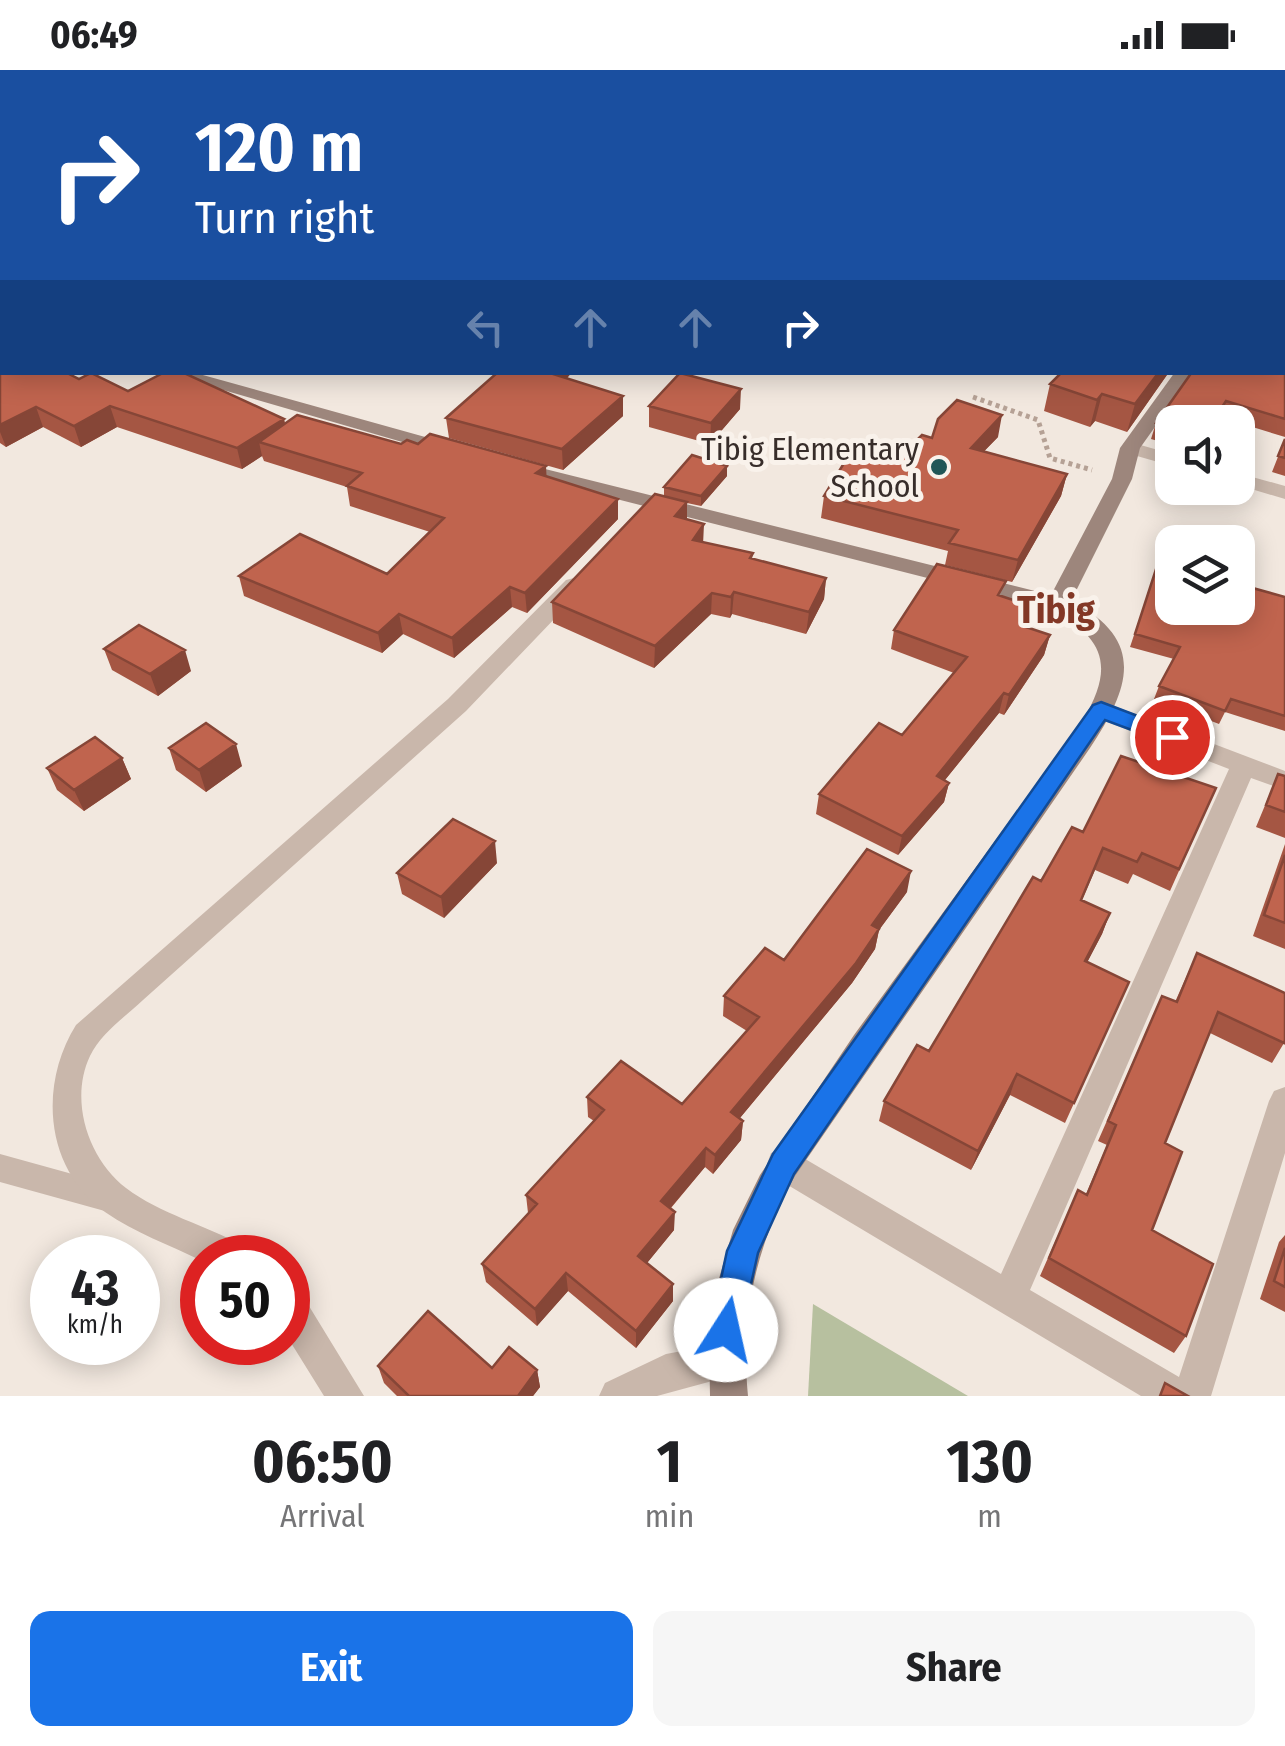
<!DOCTYPE html>
<html lang="en">
<head>
<meta charset="utf-8">
<style>
	:root { --surface:#fff; --page:#f6f6f6; --text:#202124; --muted:#757577; --accent:#1a73e8 }
	body { margin:0; font-family:"Fira Sans Condensed",sans-serif; background:var(--page); color:var(--text); height:100vh; display:flex; flex-direction:column; font-size:38px; white-space:nowrap }
	* { box-sizing:border-box; margin:0 }
	p { font-size:32px; color:var(--muted) }
	.icon { flex:none; width:55px; height:55px; fill:none; stroke:currentColor; stroke-width:2; stroke-linecap:round; stroke-linejoin:round }
	.map { position:relative; height:1326px; overflow:hidden }
	.drawer { display:flex; flex-direction:column; background:var(--surface); flex:1 }
	.drawer>* { flex:none }
	.hud { position:absolute; left:0px; top:0px; width:1285px; height:305px; box-shadow:0 5px 25px #0003; background:#1a4fa0; color:#fff; overflow:hidden }
	.fabs { position:absolute; left:1155px; top:335px; display:grid; gap:20px }
	.fabs a { display:grid; place-items:center; width:100px; height:100px; border-radius:20px; background:var(--surface); box-shadow:0 5px 25px #0003; font-size:50px }
	.speed { position:absolute; left:30px; top:1165px; display:flex; gap:20px; font-size:50px; font-weight:700; text-align:center }
	.speed>* { display:grid; place-content:center; width:130px; height:130px; border-radius:50%; background:var(--surface); box-shadow:0 5px 25px #0003; line-height:1 }
	.speed small { font-size:25px; font-weight:400 }
	.speed .limit { border:15px solid #d22; background:#fff; color:#111 }
	.pin { position:absolute; display:grid; place-items:center; width:85px; height:85px; color:#fff; margin:-42px; border:5px solid #fff; border-radius:50%; box-shadow:0 2px 10px #0007 }
	.me { position:absolute; width:110px; margin:-55px; rotate:10deg; stroke-linejoin:round; filter:drop-shadow(0 0 8px #0008) }
	.turn { display:flex; align-items:center; gap:35px; height:210px; padding:0 30px; font-size:45px }
	.turn .icon { width:130px; height:130px; stroke-width:2.5 }
	.turn b { display:block; font-size:70px; line-height:85px }
	.lanes { display:flex; align-items:center; height:95px; padding:0 30px; background:#0003; justify-content:center; gap:50px; direction:ltr }
	.lanes .off { opacity:.35 }
	.eta { display:flex; justify-content:space-evenly; align-items:center; height:170px; text-align:center }
	.eta b { font-size:60px; font-weight:700; line-height:70px }
	.button { display:flex; gap:20px; margin-top:auto; padding:20px 30px }
	.button a { flex:1; height:115px; border-radius:20px; background:var(--accent); color:#fff; font-size:40px; font-weight:700; line-height:115px; text-align:center }
	.button a+a { background:var(--page); color:var(--text) }
	.status { display:flex; justify-content:space-between; align-items:center; height:70px; padding:0 50px; background:var(--surface); direction:ltr }
	.status svg { height:28px; fill:currentColor }
	.map>svg:first-child { display:block }
</style>
</head>
<body>
<div class="status"><b>06:49</b><svg viewBox="0 0 49 12"><path d="M0 12V9h3v3zM5 12V6h3v6zM10 12V3h3v9zM15 12V0h3v12zM26 1h20v11H26zM47 4h2v5h-2z"/></svg></div>
<div class="map">
<svg width="1285" height="1326" viewBox="0 0 1285 1326">
	<rect width="100%" height="100%" fill="#f2e8df"/>
	<path fill="#b7c09f" d="M813 1234 968 1326H808Z"/>
	<g fill="none" stroke-linecap="round" stroke-linejoin="round">
		<path stroke="#b5a195" stroke-width="5" stroke-dasharray="4 4" stroke-linecap="butt" d="M973 327 1038 350 1050 388 1092 400"/>
		<path fill="#c9b7ab" fill-rule="evenodd" d="M0 1084 112 1115 123 1119 127 1129 123 1139 112 1143 0 1112Z"/>
		<path fill="#c9b7ab" fill-rule="evenodd" d="M1130 372 1172 384V396L1123 382V374Z
			M1238 403 1285 416V429L1238 415Z
			M574 508 585 515 582 520 466 641 143 930C125 947 101 963 90 986 69 1030 88 1089 126 1118 160 1144 206 1155 243 1176L248 1188H202V1191C170 1175 135 1163 105 1142 44 1098 39 1014 76 955L448 629 566 510Z
			M1101 631 1285 701V720L1251 708 1030 1220 1179 1307 1269 1031 1274 1021 1285 1017V1083L1211 1326H1141L771 1105 767 1094 771 1083 783 1079 795 1083 1001 1204 1229 699 1092 646 1089 640 1092 634Z
			M288 1218 301 1223 364 1326H324L288 1268Z
			M725 1273 738 1278 743 1291 738 1304 657 1326H599L605 1313 666 1284Z"/>
		<path fill="#9d867c" fill-rule="evenodd" d="M1285 166V179L1282 180V167Z
			M0 251H2V261H0Z
			M161 302H192L461 377 464 381 461 385H447Z
			M1175 302H1194L1140 378 1132 409 1071 531C1147 570 1130 618 1090 678L795 1106C756 1175 740 1246 748 1326H710L709 1272 716 1219 733 1160 760 1105 854 965 1083 650C1115 597 1105 567 1050 539L510 402 507 398 517 392 1051 525 1112 409 1120 378Z"/>
	</g>
	<path fill="#a55643" d="M1285 263V367L1220 347 1217 352H1172V375L1151 369 1156 353Z
		M0 274 79 309 128 321 284 349 285 354 401 374H418L546 407 618 449 527 543 512 537 454 588 403 564 382 583 244 526 239 506 387 504 430 462 350 436 347 417 264 391 262 386 242 399 117 357 81 377 43 357 6 377 0 373Z
		M498 302H572L567 308 623 326V346L563 400 449 368 446 348Z
		M1062 302H1169L1127 362 1095 351 1090 357 1044 341 1050 314Z
		M649 336 740 339 710 374 649 357Z
		M998 367 984 381 1067 404 1061 426 1012 512 945 495 948 481 821 448 824 426 902 385Z
		M1285 369V406L1272 402Z
		M727 396V406L701 436 687 433V449L703 472 753 483 752 489 826 508 824 529 806 564 732 544 730 548 711 544 654 598 553 553 552 532 664 426V417Z
		M1158 493 1285 527V661L1225 642 1219 654 1154 629 1159 616 1174 589 1130 577Z
		M1003 527 1028 558 1050 565 1044 585 1004 645 999 643 945 710 949 713 944 732 898 785 816 744 819 724 902 665 954 603 891 579 894 560Z
		M104 579 191 601 158 626 112 600Z
		M169 678 242 696 206 722 176 700Z
		M122 688 131 709 84 741 57 720 47 698Z
		M1278 704 1285 706V768L1256 757Z
		M1216 718 1170 821 1133 804 1128 814 1095 800 1082 830 1110 843 1102 864 1087 892 1129 912 1065 1053 1010 1025 971 1100 879 1051 884 1031 929 981 1041 811 1083 762Z
		M1285 774V879L1253 866Z
		M497 793 444 848 402 824 397 803Z
		M907 822 879 860 875 879 852 913 740 1048 743 1051 741 1070 713 1104 705 1097 671 1138 674 1160 647 1193 673 1214V1231L636 1278 568 1221 537 1256 486 1212 482 1194 528 1143 526 1125 594 1051 588 1047 587 1027 682 1034 747 961 723 946 724 926 784 890Z
		M1197 883 1284 973 1272 993 1210 963 1165 1073 1152 1160 1186 1266 1174 1283 1040 1206 1078 1120 1086 1124 1107 1075 1098 1071 1162 926 1175 932Z
		M1285 1165V1242L1260 1229 1279 1172Z
		M378 1296 492 1298 537 1300 540 1317 533 1326H397L384 1313Z"/>
	<path fill="#864637" d="M554 302H572L554 324Z
		M1159 302H1169L1127 362 1135 334Z
		M741 319 740 339 710 374 711 353Z
		M1102 324 1095 351 1090 357 1097 330Z
		M623 326V346L563 400 562 379Z
		M1226 331 1217 352H1212Z
		M110 336 117 357 81 377 74 356Z
		M36 337 43 357 6 377 0 362V355Z
		M1002 345 998 367 967 399 971 378Z
		M284 349 288 370 259 372 262 386 242 399 237 378Z
		M546 396 547 415 536 403Z
		M727 396V406L701 436V426Z
		M1067 404 1061 426 1012 512 1018 490Z
		M618 429V449L527 543 525 523Z
		M687 432V453L675 446Z
		M704 454 703 475 693 470Z
		M826 508 824 529 806 564 809 542Z
		M510 517 512 537 454 588 452 568Z
		M734 522 732 544 730 548 731 527Z
		M712 523 711 544 654 598 655 576Z
		M1034 537 1028 556 1018 576 1023 556Z
		M399 544 403 564 382 583 378 563Z
		M1050 565 1044 585 1004 645 1009 625Z
		M185 580 191 601 158 626 150 604Z
		M1004 623 999 643 932 726 937 706Z
		M236 674 242 696 206 722 199 700Z
		M122 688 131 709 84 741 74 720Z
		M949 713 944 732 898 785 902 766Z
		M495 771 497 793 444 848 441 827Z
		M911 801 907 822 879 860 875 879 852 913 729 1061 731 1042Z
		M1110 843 1102 864 1077 912 1085 891Z
		M1017 1004 1010 1025 971 1100 978 1081Z
		M743 1051 741 1070 713 1104 715 1085Z
		M706 1078 705 1097 661 1149V1131Z
		M675 1142 674 1160 638 1204V1186Z
		M566 1203 568 1221 537 1256 535 1239Z
		M673 1214V1231L636 1278V1261Z
		M537 1300 540 1317 533 1326H518Z"/>
	<path fill="#c0644e" stroke="#864637" stroke-width="2.5" d="M1199 0H1285V10L1282 14V2H1198Z
		M1282 262 1285 263V349L1226 331 1212 352H1187L1182 350 1180 352H1172V358L1156 353 1192 302H1282Z
		M0 274 2 275V302H65L79 309 91 303 128 321 165 302H182L284 349 237 378 110 336 74 356 36 337 0 355Z
		M498 302H554L553 304 623 326 562 379 446 348Z
		M1062 302H1159L1135 334 1102 324 1097 330 1050 314Z
		M680 303 741 319 711 353 649 336Z
		M957 330 1002 345 971 378 1067 404 1018 490 949 473 958 460 824 426 858 370 902 385 922 365 932 368 938 349Z
		M297 345 401 374 407 370 418 374 430 364 546 396 536 403 618 429 525 523 510 517 452 568 399 544 378 563 239 506 300 464 387 504 444 448 347 416 362 403 259 372Z
		M1285 369V388L1278 386Z
		M692 385 727 396 701 426 664 417Z
		M655 424 687 432 675 446 704 454 693 470 753 483 750 488 826 508 809 542 734 522 731 527 712 523 655 576 552 532Z
		M1158 493 1172 497V538H1238V514L1285 527V646L1231 629 1225 641 1159 616 1180 577 1135 564Z
		M937 494 1006 511 998 525 1034 537 1023 556 1050 565 1009 625 1004 623 937 706 949 713 902 766 819 724 879 653 902 665 967 587 894 560Z
		M139 555 185 580 150 604 104 579Z
		M206 653 236 674 199 700 169 678Z
		M95 667 122 688 74 720 47 698Z
		M1121 686 1216 718 1179 799 1142 783 1137 792 1103 778 1081 830 1110 843 1085 891 1129 912 1074 1033 1017 1004 978 1081 884 1031 917 975 929 981 1033 807 1041 811 1072 757 1083 762Z
		M1278 704 1285 706V742L1266 735Z
		M453 749 495 771 441 827 397 803Z
		M867 779 911 801 872 855 879 859 856 893 731 1042 743 1051 715 1085 706 1078 661 1131 675 1142 638 1186 673 1214 636 1261 566 1203 535 1239 482 1194 537 1134 526 1125 604 1040 587 1027 621 991 682 1034 759 947 724 926 765 878 784 890Z
		M1285 785V853L1264 845Z
		M1197 883 1285 923V970L1284 973 1218 942 1165 1073 1182 1082 1152 1160 1213 1194 1186 1266 1049 1188 1078 1120 1087 1125 1116 1055 1108 1051 1162 926 1177 932Z
		M1285 1178V1217L1274 1211Z
		M428 1241 492 1298 509 1277 537 1300 518 1326H409L378 1296Z
		M1165 1313 1188 1326H1160Z"/>
	<path fill="#1a73e8" stroke="#114b97" stroke-width="2.5" d="M1101 632 1180 662 1183 667 1172 675 1105 650 794 1104 758 1183 738 1272 726 1276 715 1272 710 1260 727 1181 773 1084 1093 635Z"/>
	<circle fill="#215657" stroke="#f9f2eb" stroke-width="4" cx="939" cy="397" r="10"/>
	<g text-anchor="middle" stroke-width="10" stroke-linejoin="round" paint-order="stroke">
		<g font-size="32" fill="#372d2a" stroke="#f9f2eb" text-anchor="end">
			<text x="919" y="390">Tibig Elementary<tspan x="919" dy="37">School</tspan></text>
		</g>
		<g font-size="38" font-weight="bold" fill="#833826" stroke="#f9f2eb">
			<text x="1056" y="553">Tibig</text>
		</g>
	</g>
</svg>
<div class="fabs">
<a><svg class="icon" aria-label="sound" viewBox="0 0 24 24"><path d="M4 9h4l5-4v14l-5-4H4zM17 9q2 3 0 6"/></svg></a>
<a><svg class="icon" aria-label="layers" viewBox="0 0 24 24"><path d="M12 4l9 5-9 5-9-5zM3 14l9 5 9-5"/></svg></a>
</div>
<div class="speed"><div>43<small>km/h</small></div><div class="limit">50</div></div>
<div class="pin" style="left:1172px;top:667px;background:#d93025"><svg class="icon" aria-label="arrive" viewBox="0 0 24 24"><path d="M6 21V4h12l-3 4 3 4H6"/></svg></div>
<svg class="me" style="left:726px;top:1260px" viewBox="-20 -20 40 40"><circle r="19" fill="#fff"/><path d="M0-13L10 11 0 6-10 11z" fill="#1a73e8"/></svg>
<div class="hud">
<div class="turn"><svg class="icon" aria-label="right" viewBox="0 0 24 24"><path d="M7 20v-9h11M14 6l5 5-5 5"/></svg><div><b>120 m</b>Turn right</div></div>
<div class="lanes"><svg class="icon off" aria-label="left" viewBox="0 0 24 24"><path d="M17 20v-9H6M10 6l-5 5 5 5"/></svg><svg class="icon off" aria-label="ahead" viewBox="0 0 24 24"><path d="M12 20V5M6 11l6-6 6 6"/></svg><svg class="icon off" aria-label="ahead" viewBox="0 0 24 24"><path d="M12 20V5M6 11l6-6 6 6"/></svg><svg class="icon" aria-label="right" viewBox="0 0 24 24"><path d="M7 20v-9h11M14 6l5 5-5 5"/></svg></div>
</div>
</div>
<section class="drawer">
<div class="eta">
<div><b>06:50</b><p>Arrival</p></div>
<div><b>1</b><p>min</p></div>
<div><b>130</b><p>m</p></div>
</div>
<div class="button"><a>Exit</a><a>Share</a></div>
</section>
</body>
</html>
